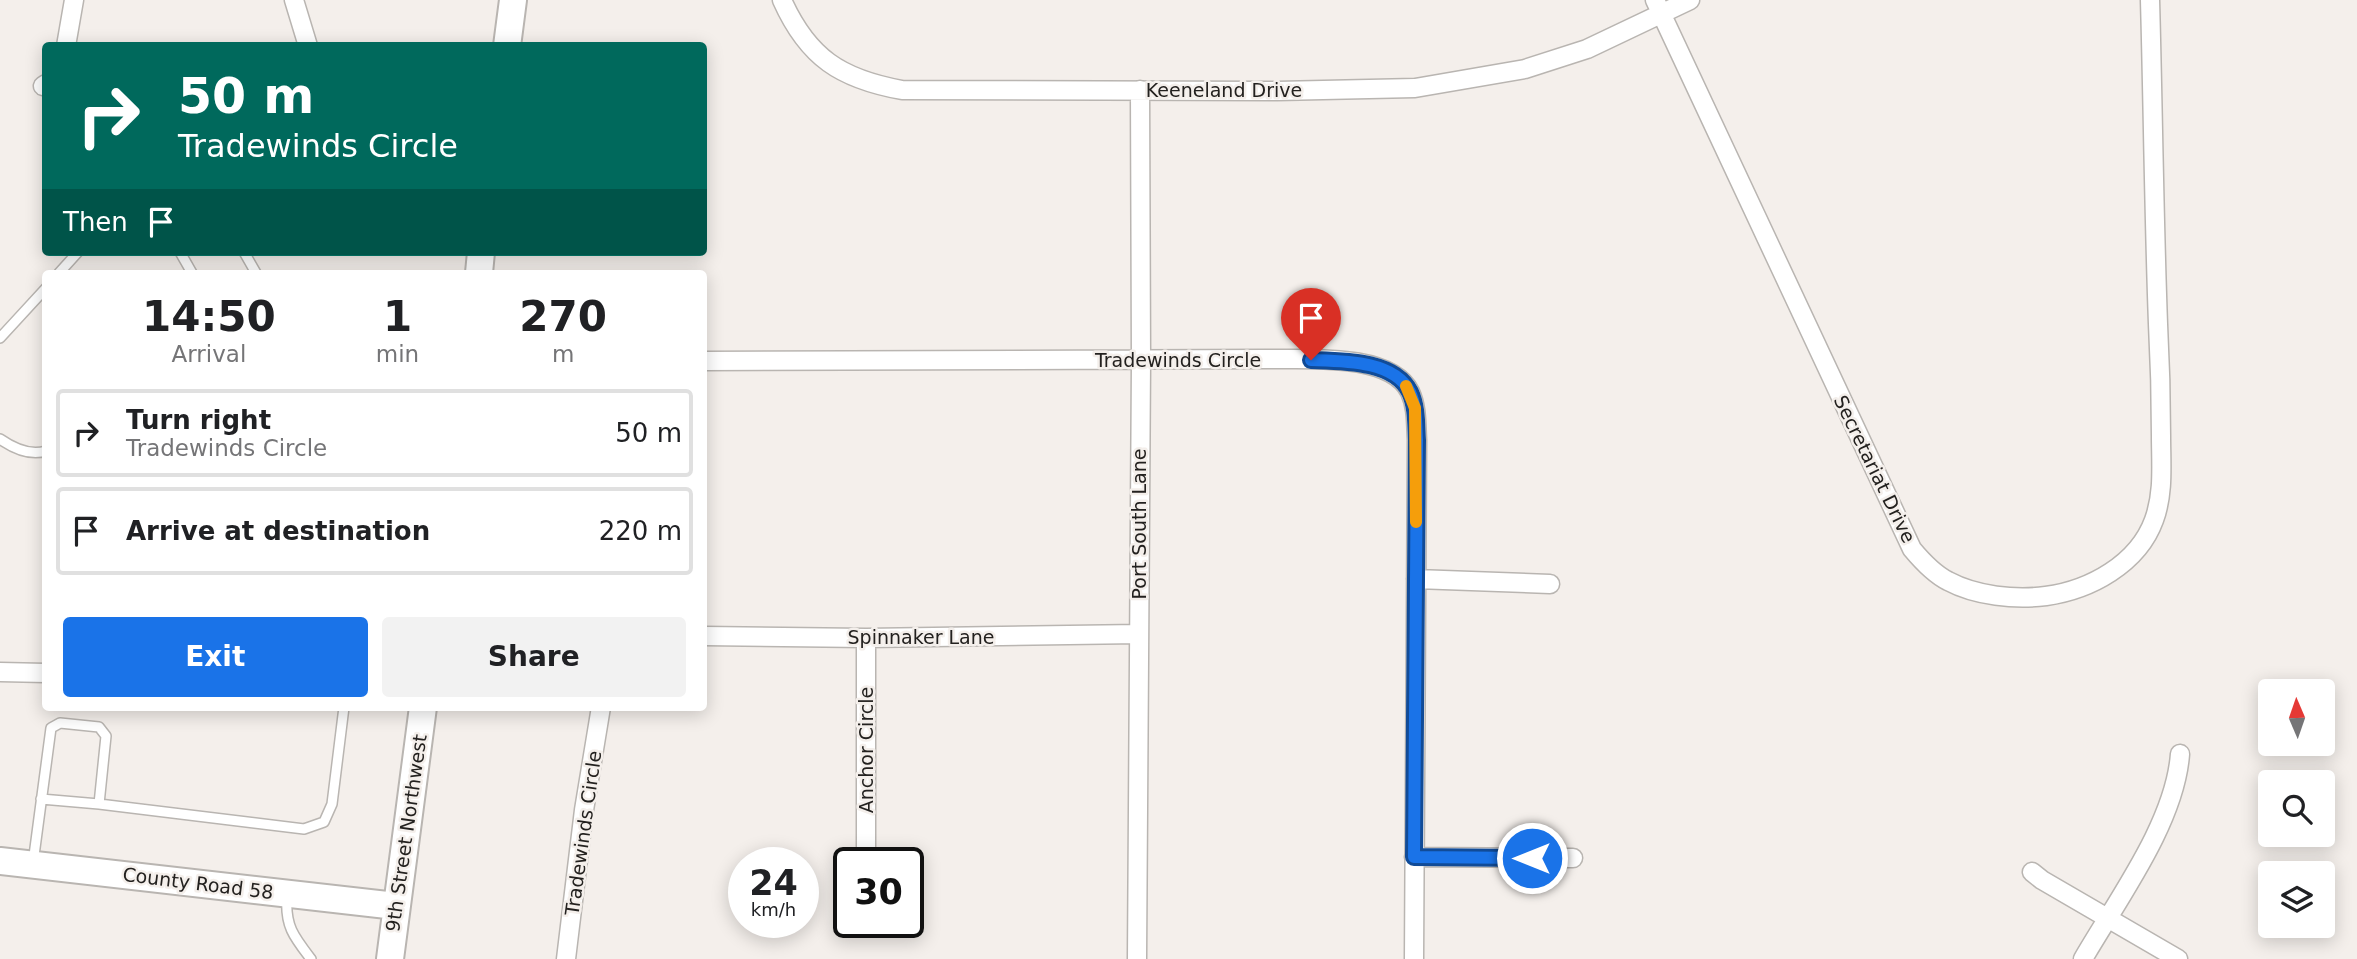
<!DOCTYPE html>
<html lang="en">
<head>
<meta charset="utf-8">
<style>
	:root { --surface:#fff; --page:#f2f2f2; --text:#202124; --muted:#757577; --line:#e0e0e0; --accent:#1a73e8 }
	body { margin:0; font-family:"DejaVu Sans",sans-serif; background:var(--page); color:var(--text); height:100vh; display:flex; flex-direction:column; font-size:26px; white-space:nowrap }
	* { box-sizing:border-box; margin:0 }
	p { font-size:23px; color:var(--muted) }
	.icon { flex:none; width:38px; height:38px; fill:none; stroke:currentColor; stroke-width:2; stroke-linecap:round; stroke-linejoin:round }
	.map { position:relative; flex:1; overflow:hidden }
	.drawer { position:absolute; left:42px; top:270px; width:665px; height:441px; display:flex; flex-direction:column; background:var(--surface); border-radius:7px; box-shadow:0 4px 18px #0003 }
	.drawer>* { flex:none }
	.guide { position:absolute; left:42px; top:42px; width:665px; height:214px; border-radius:7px; box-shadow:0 4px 18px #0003; background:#00695c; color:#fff; overflow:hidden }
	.needle { width:46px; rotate:358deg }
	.fabs { position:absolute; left:2258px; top:679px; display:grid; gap:14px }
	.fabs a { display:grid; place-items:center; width:77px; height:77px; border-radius:7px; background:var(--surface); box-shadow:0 4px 18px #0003; font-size:35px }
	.speed { position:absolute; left:728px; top:847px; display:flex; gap:14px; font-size:35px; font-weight:700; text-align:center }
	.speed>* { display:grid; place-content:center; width:91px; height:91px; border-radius:50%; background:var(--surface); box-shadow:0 4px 18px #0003; line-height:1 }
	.speed small { font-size:18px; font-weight:400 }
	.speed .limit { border:4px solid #111; border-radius:10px; background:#fff; color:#111 }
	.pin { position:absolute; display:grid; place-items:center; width:60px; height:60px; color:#fff; margin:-72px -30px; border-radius:50% 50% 50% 0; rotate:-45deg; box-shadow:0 0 7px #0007 }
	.pin .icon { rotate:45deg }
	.me { position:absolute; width:77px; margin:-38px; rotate:270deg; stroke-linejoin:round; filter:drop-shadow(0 0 5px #0008) }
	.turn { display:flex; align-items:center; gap:24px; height:147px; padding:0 21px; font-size:32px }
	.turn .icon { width:91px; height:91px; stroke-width:2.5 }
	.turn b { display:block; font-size:49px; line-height:60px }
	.then { display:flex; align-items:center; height:66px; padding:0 21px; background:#0003; gap:14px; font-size:26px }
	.eta { display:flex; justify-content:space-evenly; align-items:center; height:119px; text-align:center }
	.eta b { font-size:42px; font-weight:800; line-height:49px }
	.action { display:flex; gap:14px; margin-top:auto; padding:14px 21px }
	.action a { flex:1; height:80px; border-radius:7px; background:var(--accent); color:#fff; font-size:28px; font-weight:800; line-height:80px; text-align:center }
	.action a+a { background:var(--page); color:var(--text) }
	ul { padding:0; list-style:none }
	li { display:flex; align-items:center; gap:21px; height:88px; margin:0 14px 10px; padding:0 7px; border:4px solid var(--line); border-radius:7px }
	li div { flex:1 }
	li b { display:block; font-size:26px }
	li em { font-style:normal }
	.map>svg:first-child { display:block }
</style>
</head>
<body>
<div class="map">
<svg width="2357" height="959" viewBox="0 0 2357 959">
	<rect width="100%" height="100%" fill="#f4efeb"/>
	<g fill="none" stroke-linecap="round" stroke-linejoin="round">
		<defs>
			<path id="lane" d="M180 252 192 273
				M244 252 256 273
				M59 273 78 252
				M0 338 46 288
				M0 439C13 448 30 456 46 451
				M41 799 99 804
				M33 863 51 728 60 723 99 727 106 736 99 804 304 829 324 822 332 804 344 707
				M287 898C285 926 294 937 311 959"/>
			<path id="street" d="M294 0 308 46
				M782 0C808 58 841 79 902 90L1277 91 1415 88 1525 69 1587 49 1690 0
				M1655 0 1912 549C1922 561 1934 574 1948 581 1976 596 2015 600 2046 596 2090 590 2138 564 2154 520 2164 493 2161 464 2161 436 2161 399 2160 361 2158 324 2154 216 2153 108 2150 0
				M66 46 74 0
				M43 86 46 84
				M704 361 1267 359C1305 360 1390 352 1410 392 1417 407 1416 424 1417 440L1414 959
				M1416 579 1550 584
				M704 636 866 638 1139 634
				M0 672 46 673
				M1414 857 1573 858
				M866 863V638
				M2032 872 2042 880 2178 959
				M566 959 584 810 601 707
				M1137 959 1141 361 1140 90
				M2083 959C2117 900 2175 823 2180 754"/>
			<path id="secondary" d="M507 46 513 0
				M479 273 481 252
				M0 861 396 906
				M390 959 423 707"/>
		</defs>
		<use href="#lane" stroke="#b9b5b1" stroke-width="12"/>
		<use href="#street" stroke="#b9b5b1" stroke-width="21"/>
		<use href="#secondary" stroke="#b9b5b1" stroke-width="30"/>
		<use href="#lane" stroke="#fff" stroke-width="9"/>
		<use href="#street" stroke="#fff" stroke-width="18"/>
		<use href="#secondary" stroke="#fff" stroke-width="26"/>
	</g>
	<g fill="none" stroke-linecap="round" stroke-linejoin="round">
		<defs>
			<path id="route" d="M1311 360C1342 361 1394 360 1410 392 1417 407 1416 425 1417 440L1414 857 1532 858"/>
		</defs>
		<use href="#route" stroke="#114b97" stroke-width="18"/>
		<use href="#route" stroke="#1a73e8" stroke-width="12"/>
		<path stroke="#f59e0b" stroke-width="12" d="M1406 386 1415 408 1416 522"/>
	</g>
	<g text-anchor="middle" stroke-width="5" stroke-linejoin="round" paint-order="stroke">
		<g font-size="19" fill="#23211f" stroke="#f4efeb">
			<text x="1224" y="97">Keeneland Drive</text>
			<text x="1178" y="367">Tradewinds Circle</text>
			<text transform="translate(1875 469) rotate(64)" y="7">Secretariat Drive</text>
			<text transform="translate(1139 524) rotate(-90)" y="7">Port South Lane</text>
			<text x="921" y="644">Spinnaker Lane</text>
			<text transform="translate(866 750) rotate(-90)" y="7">Anchor Circle</text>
			<text transform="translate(406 833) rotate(-82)" y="7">9th Street Northwest</text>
			<text transform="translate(583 833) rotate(-82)" y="7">Tradewinds Circle</text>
			<text transform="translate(198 883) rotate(7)" y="7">County Road 58</text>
		</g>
	</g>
</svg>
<div class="fabs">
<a><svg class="needle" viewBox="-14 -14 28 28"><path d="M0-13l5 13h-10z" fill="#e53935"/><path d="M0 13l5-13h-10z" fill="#757577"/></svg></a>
<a><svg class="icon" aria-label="search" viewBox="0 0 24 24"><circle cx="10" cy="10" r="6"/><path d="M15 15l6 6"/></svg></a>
<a><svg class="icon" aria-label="layers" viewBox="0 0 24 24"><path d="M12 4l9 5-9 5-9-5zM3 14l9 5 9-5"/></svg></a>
</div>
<div class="speed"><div>24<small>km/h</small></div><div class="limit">30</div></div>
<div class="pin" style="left:1311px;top:360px;background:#d93025"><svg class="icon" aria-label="arrive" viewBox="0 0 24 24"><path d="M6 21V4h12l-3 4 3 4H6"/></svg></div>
<svg class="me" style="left:1532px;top:858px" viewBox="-20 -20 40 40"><circle r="17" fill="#1a73e8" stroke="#fff" stroke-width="3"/><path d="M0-11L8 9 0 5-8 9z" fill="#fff"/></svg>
<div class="guide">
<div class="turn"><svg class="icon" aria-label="right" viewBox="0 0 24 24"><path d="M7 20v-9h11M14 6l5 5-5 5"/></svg><div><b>50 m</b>Tradewinds Circle</div></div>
<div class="then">Then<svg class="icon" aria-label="arrive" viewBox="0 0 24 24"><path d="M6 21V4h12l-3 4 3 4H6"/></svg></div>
</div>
<section class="drawer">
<div class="eta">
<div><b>14:50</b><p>Arrival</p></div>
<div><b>1</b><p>min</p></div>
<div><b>270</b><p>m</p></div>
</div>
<ul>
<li><svg class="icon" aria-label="right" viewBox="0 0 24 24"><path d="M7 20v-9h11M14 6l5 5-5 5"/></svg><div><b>Turn right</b><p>Tradewinds Circle</p></div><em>50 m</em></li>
<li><svg class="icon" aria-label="arrive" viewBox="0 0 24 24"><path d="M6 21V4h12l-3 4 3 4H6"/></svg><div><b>Arrive at destination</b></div><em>220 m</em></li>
</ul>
<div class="action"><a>Exit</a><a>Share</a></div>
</section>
</div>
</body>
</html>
